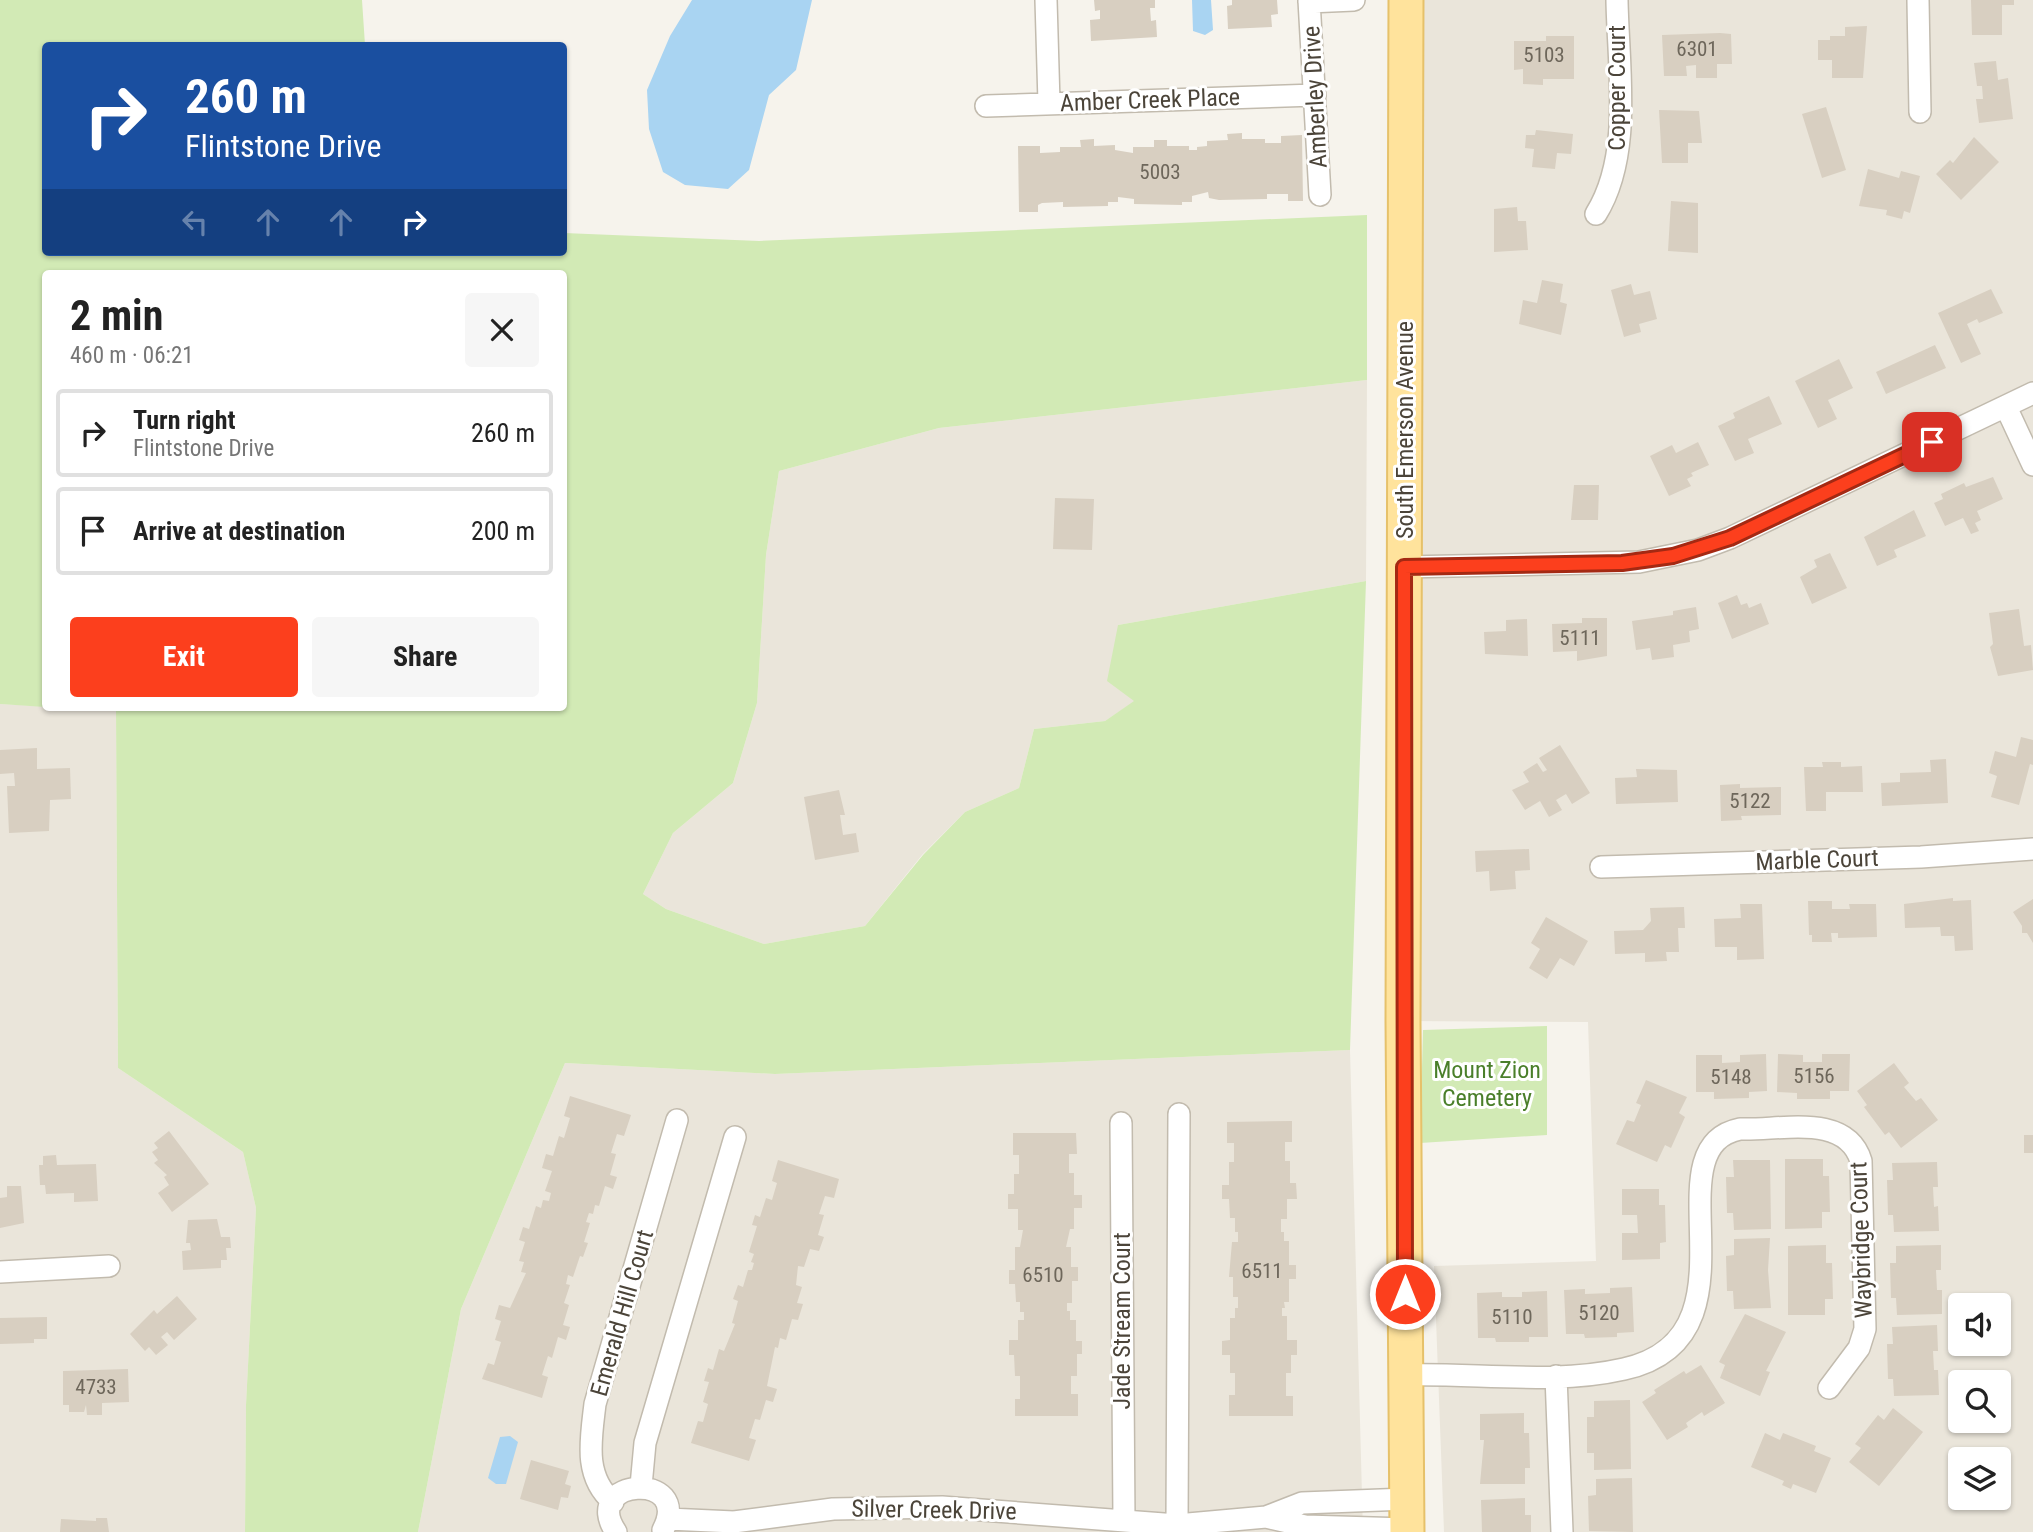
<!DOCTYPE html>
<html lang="en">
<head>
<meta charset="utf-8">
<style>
	:root { --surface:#fff; --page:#f6f6f6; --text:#222; --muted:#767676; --line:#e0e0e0; --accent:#fc3f1d }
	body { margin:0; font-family:"Roboto Condensed",sans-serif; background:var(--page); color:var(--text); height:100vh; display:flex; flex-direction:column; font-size:26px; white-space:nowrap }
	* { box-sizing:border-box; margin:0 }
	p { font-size:23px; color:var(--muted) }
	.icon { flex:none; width:38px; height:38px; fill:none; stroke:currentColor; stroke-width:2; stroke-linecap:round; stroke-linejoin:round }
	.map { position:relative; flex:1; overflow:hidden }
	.drawer { position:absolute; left:42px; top:270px; width:525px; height:441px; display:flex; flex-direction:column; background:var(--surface); border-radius:7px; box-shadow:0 2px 5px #0004 }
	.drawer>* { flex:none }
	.top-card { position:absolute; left:42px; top:42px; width:525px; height:214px; border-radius:7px; box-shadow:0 2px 5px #0004; background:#1a4fa0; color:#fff; overflow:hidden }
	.controls { position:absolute; left:1948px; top:1293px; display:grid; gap:14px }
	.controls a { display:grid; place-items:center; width:63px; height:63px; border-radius:7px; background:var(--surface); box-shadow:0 2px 5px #0004; font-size:35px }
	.pin { position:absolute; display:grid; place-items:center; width:60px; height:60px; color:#fff; margin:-30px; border-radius:14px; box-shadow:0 4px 10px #0006 }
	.me { position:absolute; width:77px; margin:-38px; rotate:0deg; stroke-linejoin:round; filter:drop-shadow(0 0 5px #0008) }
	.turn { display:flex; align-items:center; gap:24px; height:147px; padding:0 28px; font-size:32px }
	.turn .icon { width:91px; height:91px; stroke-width:2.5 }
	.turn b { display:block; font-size:49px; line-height:60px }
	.lanes { display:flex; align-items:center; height:66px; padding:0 28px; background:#0003; justify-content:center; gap:35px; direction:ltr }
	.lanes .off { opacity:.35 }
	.round { display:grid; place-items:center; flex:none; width:74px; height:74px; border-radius:7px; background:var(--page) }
	.summary { display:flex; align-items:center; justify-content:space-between; height:119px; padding:0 28px }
	h1 { font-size:42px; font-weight:700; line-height:52px }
	.primary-button { display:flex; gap:14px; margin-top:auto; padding:14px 28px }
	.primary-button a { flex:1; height:80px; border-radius:7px; background:var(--accent); color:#fff; font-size:28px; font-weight:700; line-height:80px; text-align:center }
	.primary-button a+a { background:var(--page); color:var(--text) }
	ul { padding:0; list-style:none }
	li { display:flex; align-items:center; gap:21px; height:88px; margin:0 14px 10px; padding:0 14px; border:4px solid var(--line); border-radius:7px }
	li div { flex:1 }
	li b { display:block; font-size:26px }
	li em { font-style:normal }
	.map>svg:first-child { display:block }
</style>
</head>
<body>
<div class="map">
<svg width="2033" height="1532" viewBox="0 0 2033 1532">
	<rect width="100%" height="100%" fill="#f6f3ec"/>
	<path fill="#eae5da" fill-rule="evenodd" d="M1408 0H2033V1532H1444L1434 1266 1596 1261 1588 1022 1403 1021ZM1960 1306H1998V1344H1960ZM1960 1382H1998V1421H1960ZM1960 1460H1998V1498H1960Z
		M1367 380 1366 581 1118 625 1135 701 1105 721 1034 729 1019 788 965 812 922 855 865 926 764 944 666 909 643 894 673 833 733 783 757 703 766 555 779 471 939 428Z
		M0 704 116 710 118 1068 243 1152 256 1208 246 1405 245 1532H0Z
		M1350 1050 1363 1532H418L461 1309 565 1063 775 1074Z"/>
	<path fill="#d2eab5" d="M0 0H362L365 45 46 46V252H564V233L759 241 1367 215V380L939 428 779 471 766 555 757 703 733 783 673 833 643 894 666 909 764 944 865 926 923 855 965 812 1019 788 1034 729 1105 721 1134 701 1107 681 1118 625 1366 581 1350 1050 775 1074 565 1063 461 1309 418 1532H245L246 1405 256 1208 243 1152 118 1068 116 710 54 707H564V273H46L45 707 0 704Z
		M1547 1026V1135L1420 1143 1423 1030Z"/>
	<path fill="#a9d4f2" d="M692 0H812L796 70 769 95 749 170 728 189 685 185 663 172 649 129 647 90 670 36Z
		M1192 0H1211L1213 30 1205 35 1193 31Z
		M500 1437 510 1436 518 1442 506 1484H496L488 1478Z"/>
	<path fill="#d8cfc1" d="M1094 0H1155V8H1150L1151 21 1156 20 1157 37 1091 41 1090 20 1100 19V10L1095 11Z
		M1232 0H1277L1278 14 1271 15 1272 27 1228 29 1227 6 1232 5Z
		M1971 0H2014V5H2002V35H1972Z
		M1867 26 1863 78H1832V60H1818V40H1830V36H1845V27Z
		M1720 33 1731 34 1732 64H1717V78H1696V65L1686 66 1687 76H1664L1662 35Z
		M1546 36H1574V79H1543V85L1523 84V69L1514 70V41H1546Z
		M1996 61 1998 80 2008 78 2013 119 1979 123 1976 99H1983L1982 86H1977L1974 63Z
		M1826 107 1846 170 1822 178 1802 114Z
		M1659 110 1699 111 1702 143H1688V163H1662Z
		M1536 130 1573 134 1571 154 1557 153 1555 169 1532 167 1534 149 1525 148 1526 135H1535Z
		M1242 133V139H1265V143H1281V136L1302 135 1303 201H1288V194H1267V199L1219 200 1209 198 1208 192 1192 196V202H1182V205L1134 204V199L1118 197V202H1108V206L1063 207V202L1042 203 1038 205V212H1019L1018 146H1040V153L1060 152V147H1081L1080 140 1094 139V146L1115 145V150L1133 153V147H1154V140H1167V146H1189V150H1197V147L1207 146V141L1228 140 1227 134Z
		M1974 137 1999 162 1961 200 1936 174 1950 160 1953 163Z
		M1868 169 1899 178 1901 171 1920 176 1910 213 1904 211 1902 219 1886 215 1887 210 1859 206Z
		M1671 201 1698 203V253L1668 251Z
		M1517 207 1518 221H1526L1528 250 1494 252V209Z
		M1542 280 1563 284 1560 302 1567 304 1561 335 1519 324 1523 300 1537 303Z
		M1631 284 1634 295 1650 291 1657 319 1639 324 1641 332 1624 337 1611 290Z
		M1991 289 2003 313 1979 323 1977 319 1967 324 1981 354 1961 363 1938 313Z
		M1935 345 1946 368 1886 394 1876 372Z
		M1839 359 1853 388 1828 400 1837 419 1818 428 1795 381Z
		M1769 396 1782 424 1748 439 1754 453 1735 461 1718 426 1735 418 1733 413Z
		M1698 442 1709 465 1691 473 1693 476 1687 479 1691 486 1669 496 1650 456 1672 445 1676 453Z
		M1993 477 2003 499 1977 511 1981 520 1975 523 1979 531 1971 534 1963 518 1945 526 1934 503 1943 499 1941 494 1964 483 1966 487Z
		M1574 485H1599L1598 520H1571Z
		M1055 498 1094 499 1092 550 1053 549Z
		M1914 510 1926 536 1894 550 1897 557 1877 566 1864 537Z
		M1830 553 1847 588 1812 604 1800 577 1817 567 1814 560Z
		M1737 595 1741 605 1747 603 1749 608 1761 603 1769 624 1732 639 1718 603Z
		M1696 607 1699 629 1689 631 1690 642 1673 645 1674 657 1652 660 1650 648 1636 650 1632 621 1673 615V611Z
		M2019 609 2024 646 2031 645 2033 670 1998 676 1990 647 1993 644 1989 613Z
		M1582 618H1607V656L1577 661V651L1553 652 1552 624 1582 623Z
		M1527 619 1528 656 1485 654 1484 632 1506 631V620Z
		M2021 737 2033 740V765L2030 764 2019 805 1991 797 1997 776 1989 773 1995 751 2016 757Z
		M1560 745 1590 793 1572 804 1566 794 1556 800 1562 810 1549 817 1540 801 1525 810 1512 790 1529 782 1523 772 1537 763 1543 772 1547 770 1539 758Z
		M37 748V769L70 768 71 799 50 800 49 831 9 833 7 786H15L14 773 0 774V750Z
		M1946 759 1948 803 1882 806 1881 783 1900 782V773L1931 772 1930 760Z
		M1822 762H1841V767L1862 766 1863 792H1826V811H1806L1804 767H1823Z
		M1636 769 1677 770 1678 802 1616 804 1615 778 1637 777Z
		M1740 784V788L1781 787V815L1741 816 1742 820 1721 821 1720 785Z
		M839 790 845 815H840L843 835 856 833 859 852 815 860 804 797Z
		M1529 849 1530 870 1515 871 1516 889 1490 891 1489 871 1476 872 1475 851Z
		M1953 898V901L1971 900 1973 950 1955 951 1954 936H1941L1940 927 1905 928 1904 904Z
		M2033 899V943L2027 933H2022V926L2013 912Z
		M1808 901H1832V909H1850L1849 904H1876L1877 937 1838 938V933H1831L1832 942H1812V935H1809Z
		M1740 904H1762L1764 959 1737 960V947H1715L1714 919 1741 918Z
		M1684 907 1685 928H1678L1679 952H1666L1667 961 1645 962V953L1615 954 1614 931 1643 930 1651 921 1650 908Z
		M1546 917 1588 941 1574 966 1560 958 1547 979 1529 968 1540 949 1531 943Z
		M1766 1054 1767 1091 1749 1092V1098L1714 1099V1092H1696V1055H1722V1063L1740 1062V1055Z
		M1778 1054 1803 1055V1062H1822V1054H1850L1849 1091H1830V1099H1797V1093L1777 1092Z
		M1894 1063 1909 1083 1904 1087 1916 1101 1921 1098 1938 1120 1901 1148 1889 1132 1885 1135 1864 1107 1867 1105 1857 1091Z
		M1646 1080 1687 1097 1679 1113 1685 1117 1671 1148 1665 1145 1657 1162 1616 1144 1627 1120 1634 1122 1641 1105 1636 1103Z
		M570 1096 631 1115 624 1136 617 1134 611 1153 616 1154 610 1175 617 1177 613 1189 605 1186 599 1206 595 1205 593 1214 589 1213 586 1222 590 1223 584 1242 588 1243 583 1257 580 1256 573 1277 568 1275 566 1284 570 1285 564 1303 569 1305 563 1325 570 1327 566 1340 558 1337 552 1358 548 1356 542 1375 548 1377 542 1398 482 1379 488 1363 494 1365 501 1342 495 1340 501 1321 495 1319 499 1305 510 1308 526 1273 521 1272 524 1262 519 1261 525 1242 519 1240 523 1227 529 1229 536 1206 541 1208 543 1200 549 1201 551 1193 545 1191 552 1171 542 1168 546 1154 553 1156 559 1136 564 1138 570 1118 564 1116Z
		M1292 1121V1142H1285V1161H1290V1183H1296L1297 1199H1287V1219H1281V1232H1284V1241H1289V1265H1296V1279H1289V1302H1284L1285 1308H1282V1316H1287V1340H1297V1355H1291V1373H1286V1396H1293V1416H1229V1395H1235V1373H1230V1355H1222V1341L1230 1340V1318H1235V1308H1238V1297H1233V1277H1229L1232 1242H1238V1232H1235V1218H1230L1229 1199H1222V1185H1229V1162H1234V1143H1227V1122Z
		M169 1131 209 1184 172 1212 158 1193 169 1185 164 1177 167 1175 154 1163 158 1160 152 1152 158 1148 154 1143Z
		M1013 1133H1076L1077 1154H1069V1173H1074V1195H1082V1208H1074V1229H1070L1066 1247H1071V1267H1078V1281H1072V1303H1067V1311H1070V1320H1076V1341H1082V1354H1077V1376H1071V1394H1078V1416H1015V1399H1020V1376H1015L1014 1355H1009V1340H1018V1320H1024V1312H1020V1302H1016L1015 1284H1009V1270H1015V1247H1020L1023 1230H1018V1209H1008V1194H1014V1174H1019V1155H1013Z
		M2024 1135H2033V1153H2024Z
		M56 1155 57 1165 96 1164 98 1201 74 1202V1193L46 1194 45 1185H40L39 1165H43V1156Z
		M1785 1159H1823V1176H1829L1830 1212H1822V1228L1785 1229Z
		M778 1160 839 1179 834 1198 825 1196 819 1214 824 1215 818 1235 824 1237 819 1251 810 1249 804 1267 798 1266 796 1285 802 1287 797 1303 803 1304 798 1320 792 1319 786 1340 780 1338 778 1348 775 1347 767 1386 777 1389 773 1402 766 1400 760 1420 755 1419 749 1438 756 1440 749 1461 691 1443 698 1421 703 1422 708 1404 703 1402 709 1382 704 1381 708 1368 713 1370 719 1349 724 1351 735 1324 732 1323 738 1301 733 1299 738 1285 743 1287 748 1270H752L754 1263 751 1262 754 1254 749 1252 757 1226 752 1225 755 1215 760 1217 766 1198 772 1200 777 1183 772 1181Z
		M1733 1160H1770L1771 1229 1734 1230 1733 1213H1727L1726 1177H1734Z
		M1937 1162 1938 1187H1933L1934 1207 1938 1206 1939 1231 1894 1232 1893 1215H1888L1887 1180H1893L1892 1163Z
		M7 1186H21L24 1223 0 1228V1198L7 1197Z
		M1622 1189H1659V1205H1665L1666 1242 1660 1243V1259L1622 1260V1233H1638L1637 1215H1622Z
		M217 1219 221 1237H230L231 1248H226L227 1260H221V1268L183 1270 182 1251 191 1250 190 1243H186L188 1220Z
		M1770 1238 1768 1270 1771 1308 1734 1309 1733 1291H1727L1726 1256 1734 1255V1239Z
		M1826 1245V1263H1832L1833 1299H1825V1315H1788V1246Z
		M1941 1245V1270H1936L1937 1290H1942V1314L1897 1315 1896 1298H1891L1890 1263H1896V1246Z
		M1632 1287 1634 1332 1617 1333V1337L1585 1338 1584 1334H1566L1564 1290 1585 1289V1294L1610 1293V1288Z
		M1547 1291 1548 1337H1529V1342H1496L1495 1338H1478L1477 1293 1502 1292V1297H1522V1292Z
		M177 1296 197 1319 174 1340 167 1332 161 1337 168 1345 156 1355 149 1347 145 1351 130 1334 154 1310 157 1314Z
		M1745 1314 1786 1332 1766 1371 1770 1372 1760 1396 1720 1378 1725 1365 1719 1362Z
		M47 1317V1339H34V1343L0 1344V1318Z
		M1937 1325 1938 1351H1933L1934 1370H1938L1939 1395 1894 1396 1893 1379H1888L1887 1344H1893L1892 1327Z
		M1701 1365 1725 1403 1704 1416 1702 1412 1686 1423 1688 1427 1667 1440 1642 1402 1656 1393 1654 1390 1684 1371 1686 1374Z
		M128 1369 129 1402 102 1403V1415H87L86 1405 84 1412H69V1405H63V1371Z
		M1630 1400 1631 1469 1594 1470V1453H1587V1417H1594V1401Z
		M1893 1408 1923 1432 1879 1486 1849 1462 1861 1448 1855 1444 1878 1415 1884 1420Z
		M1524 1413V1433H1529L1530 1468H1525V1484H1480L1484 1440H1480V1414Z
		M1765 1433 1780 1440 1783 1433 1816 1446 1814 1451 1831 1458 1816 1493 1793 1484 1791 1489 1782 1485 1784 1481 1751 1467Z
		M531 1460 569 1471 565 1484 571 1486 568 1498 561 1497 558 1510 520 1499Z
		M1632 1478 1633 1532 1589 1531 1588 1496 1596 1495V1479Z
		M1525 1498V1515H1531V1532H1482L1481 1500Z
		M96 1518H107L109 1532H60L61 1519 96 1521Z"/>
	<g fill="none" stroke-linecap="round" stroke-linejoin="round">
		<defs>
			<path id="street" d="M1046 0 1049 103
				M1309 0 1320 195
				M1918 0 1920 112
				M1309 2 1354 0
				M986 106 1315 95
				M1596 214C1633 155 1618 67 1617 0
				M2006 407 2033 465
				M1404 567 1639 562 1698 550 1730 538 2033 393
				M1601 867 1921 857 2033 849
				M1121 1123 1124 1520
				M0 1272 109 1266
				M1406 1375C1477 1373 1554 1385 1624 1369 1768 1337 1646 1148 1740 1129 1779 1131 1846 1112 1861 1161L1865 1329 1859 1348 1829 1388
				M1556 1376 1562 1532
				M641 1486 645 1443 735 1137
				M613 1502C583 1476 591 1439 595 1404L677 1120
				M1266 1517 1305 1526 1407 1529
				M668 1519 734 1522 833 1509 942 1507 1177 1525 1266 1517 1302 1503 1407 1499
				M1177 1525 1179 1114
				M616 1532C579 1478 694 1470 663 1530"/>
			<path id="primary" d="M1406 0 1403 1021 1407 1532"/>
		</defs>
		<use href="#street" stroke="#c2bbae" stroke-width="24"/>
		<use href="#primary" stroke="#e6c16a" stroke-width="37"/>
		<use href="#street" stroke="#fff" stroke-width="21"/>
		<use href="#primary" stroke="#ffe39c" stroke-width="33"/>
	</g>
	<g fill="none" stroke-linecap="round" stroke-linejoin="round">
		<defs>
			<path id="route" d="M1405 1294 1404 567 1622 563 1673 556 1730 538 1932 442"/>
		</defs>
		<use href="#route" stroke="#a42913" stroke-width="18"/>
		<use href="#route" stroke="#fc3f1d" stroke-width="12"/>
	</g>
	<g text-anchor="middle" stroke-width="6" stroke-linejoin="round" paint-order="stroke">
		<g font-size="21" fill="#6e675b">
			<text x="1697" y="56">6301</text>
			<text x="1544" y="62">5103</text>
			<text x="1160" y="179">5003</text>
			<text x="1580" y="645">5111</text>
			<text x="1750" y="808">5122</text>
			<text x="1814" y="1083">5156</text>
			<text x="1731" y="1084">5148</text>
			<text x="1262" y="1278">6511</text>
			<text x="1043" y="1282">6510</text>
			<text x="1599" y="1320">5120</text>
			<text x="1512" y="1324">5110</text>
			<text x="96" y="1394">4733</text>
		</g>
		<g font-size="24" fill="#4b4439" stroke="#fff">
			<text transform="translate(1617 88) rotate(-90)" y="8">Copper Court</text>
			<text transform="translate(1315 97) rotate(-93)" y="8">Amberley Drive</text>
			<text transform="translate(1150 100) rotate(-2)" y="8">Amber Creek Place</text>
			<text transform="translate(1405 430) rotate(-90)" y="8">South Emerson Avenue</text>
			<text transform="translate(1817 860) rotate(-2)" y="8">Marble Court</text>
			<text transform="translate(1861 1240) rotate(-92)" y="8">Waybridge Court</text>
			<text transform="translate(622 1313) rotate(-74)" y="8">Emerald Hill Court</text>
			<text transform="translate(1122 1321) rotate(-90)" y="8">Jade Stream Court</text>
			<text transform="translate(934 1510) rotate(1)" y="8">Silver Creek Drive</text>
		</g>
		<g font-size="24" fill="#4a7f2a" stroke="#fff">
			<text x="1487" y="1078">Mount Zion<tspan x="1487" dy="28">Cemetery</tspan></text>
		</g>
	</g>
</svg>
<div class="controls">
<a><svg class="icon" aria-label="sound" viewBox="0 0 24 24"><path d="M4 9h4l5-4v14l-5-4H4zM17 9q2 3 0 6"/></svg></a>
<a><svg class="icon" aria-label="search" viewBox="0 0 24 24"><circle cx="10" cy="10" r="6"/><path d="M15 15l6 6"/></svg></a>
<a><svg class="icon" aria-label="layers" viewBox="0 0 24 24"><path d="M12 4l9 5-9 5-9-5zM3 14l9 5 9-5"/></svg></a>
</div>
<div class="pin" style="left:1932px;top:442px;background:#d93025"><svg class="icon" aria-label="arrive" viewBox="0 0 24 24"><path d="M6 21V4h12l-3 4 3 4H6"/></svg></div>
<svg class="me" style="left:1405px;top:1294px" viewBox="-20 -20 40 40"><circle r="17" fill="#fc3f1d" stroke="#fff" stroke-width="3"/><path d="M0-11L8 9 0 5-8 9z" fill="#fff"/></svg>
<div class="top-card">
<div class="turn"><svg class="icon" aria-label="right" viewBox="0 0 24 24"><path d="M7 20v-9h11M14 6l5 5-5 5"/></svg><div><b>260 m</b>Flintstone Drive</div></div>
<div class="lanes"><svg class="icon off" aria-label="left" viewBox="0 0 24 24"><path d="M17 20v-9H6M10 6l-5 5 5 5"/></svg><svg class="icon off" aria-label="ahead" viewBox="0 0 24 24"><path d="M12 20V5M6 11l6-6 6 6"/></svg><svg class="icon off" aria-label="ahead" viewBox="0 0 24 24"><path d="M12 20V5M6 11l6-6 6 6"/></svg><svg class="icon" aria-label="right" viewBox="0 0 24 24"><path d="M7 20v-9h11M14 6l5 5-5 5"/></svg></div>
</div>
<section class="drawer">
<div class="summary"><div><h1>2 min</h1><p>460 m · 06:21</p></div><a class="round"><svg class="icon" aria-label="close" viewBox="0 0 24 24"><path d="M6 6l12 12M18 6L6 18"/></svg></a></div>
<ul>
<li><svg class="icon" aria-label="right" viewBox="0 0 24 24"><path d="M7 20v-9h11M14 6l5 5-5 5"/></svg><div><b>Turn right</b><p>Flintstone Drive</p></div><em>260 m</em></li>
<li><svg class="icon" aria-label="arrive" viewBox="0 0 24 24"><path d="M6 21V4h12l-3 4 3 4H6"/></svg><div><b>Arrive at destination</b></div><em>200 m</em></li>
</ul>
<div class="primary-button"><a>Exit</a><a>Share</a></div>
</section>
</div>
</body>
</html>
